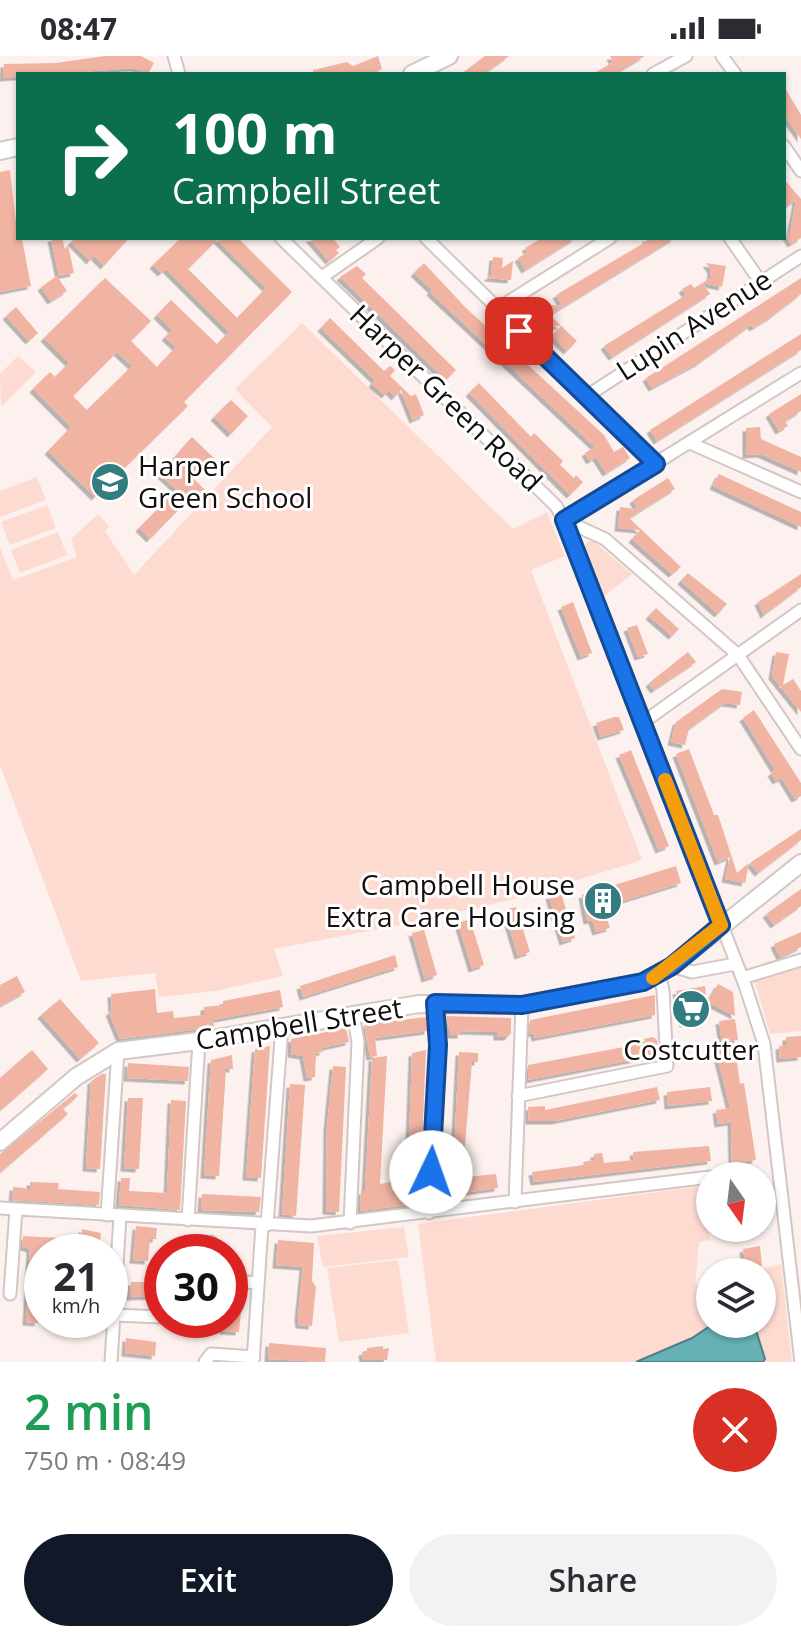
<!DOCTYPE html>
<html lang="en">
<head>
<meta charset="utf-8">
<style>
	:root { --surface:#fff; --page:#f2f2f3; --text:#2b2b33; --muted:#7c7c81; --accent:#111827 }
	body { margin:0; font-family:"Open Sans",sans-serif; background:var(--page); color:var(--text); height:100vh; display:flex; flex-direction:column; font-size:30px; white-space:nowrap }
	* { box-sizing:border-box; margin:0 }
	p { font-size:26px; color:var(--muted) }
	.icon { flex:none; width:44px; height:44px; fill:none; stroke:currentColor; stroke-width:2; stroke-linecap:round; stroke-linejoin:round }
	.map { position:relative; height:1306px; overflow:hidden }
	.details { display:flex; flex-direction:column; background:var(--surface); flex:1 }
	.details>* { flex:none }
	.banner { position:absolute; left:16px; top:16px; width:770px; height:168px; border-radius:0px; box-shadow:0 2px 6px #0004; background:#0b6e4f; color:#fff; overflow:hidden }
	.needle { width:52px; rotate:166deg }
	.tools { position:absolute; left:696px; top:1106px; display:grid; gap:16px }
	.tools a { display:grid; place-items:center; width:80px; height:80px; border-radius:50%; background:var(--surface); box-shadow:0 2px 6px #0004; font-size:40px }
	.speed { position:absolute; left:24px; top:1178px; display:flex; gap:16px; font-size:40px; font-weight:700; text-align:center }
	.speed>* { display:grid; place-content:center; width:104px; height:104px; border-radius:50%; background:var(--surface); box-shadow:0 2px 6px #0004; line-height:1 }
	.speed small { font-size:20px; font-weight:400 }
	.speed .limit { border:12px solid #d22; background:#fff; color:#111 }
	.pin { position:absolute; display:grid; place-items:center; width:68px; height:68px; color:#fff; margin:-34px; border-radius:16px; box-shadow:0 4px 12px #0006 }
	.me { position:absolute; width:88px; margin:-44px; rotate:3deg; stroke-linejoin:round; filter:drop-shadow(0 0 6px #0008) }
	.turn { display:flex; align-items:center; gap:28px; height:168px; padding:0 24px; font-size:36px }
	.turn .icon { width:104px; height:104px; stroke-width:2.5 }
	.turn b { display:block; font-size:56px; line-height:68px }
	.round { display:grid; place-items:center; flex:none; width:84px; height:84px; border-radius:42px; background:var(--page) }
	.summary { display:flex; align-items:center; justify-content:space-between; height:136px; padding:0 24px }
	h1 { font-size:48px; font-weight:600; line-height:60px; color:#1e9e55 }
	.button { display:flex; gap:16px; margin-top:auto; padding:16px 24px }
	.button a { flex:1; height:92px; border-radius:48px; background:var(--accent); color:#fff; font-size:32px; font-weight:600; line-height:92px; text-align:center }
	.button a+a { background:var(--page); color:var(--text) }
	.status { display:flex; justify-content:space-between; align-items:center; height:56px; padding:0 40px; background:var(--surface); direction:ltr }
	.status svg { height:22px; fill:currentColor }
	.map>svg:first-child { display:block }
</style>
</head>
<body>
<div class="status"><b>08:47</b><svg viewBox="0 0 49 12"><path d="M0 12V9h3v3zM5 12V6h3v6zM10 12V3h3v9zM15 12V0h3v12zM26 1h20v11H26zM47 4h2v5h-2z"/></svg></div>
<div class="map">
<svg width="801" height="1306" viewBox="0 0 801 1306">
	<defs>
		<filter id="shadow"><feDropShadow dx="-3.5" dy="3.5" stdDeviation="0" flood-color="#0004"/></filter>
	</defs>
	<rect width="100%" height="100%" fill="#fcf1ee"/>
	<path fill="#fddbd1" d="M302 267 513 473 547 456 565 500 531 514 642 804 522 841 420 865 274 893 283 920 215 935 159 941 155 917 81 925 0 709V492L13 524 77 501 71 483 98 458 109 470 105 475 134 519 272 371 235 333Z
		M18 300 36 316 1 351 0 318Z
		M37 421 46 444 0 461V435Z
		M47 449 56 472 10 489 1 466Z
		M58 476 67 499 20 517 11 494Z
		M593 485 632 518 604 540 585 492 587 486Z
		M801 909V975L770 978 754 923Z
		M703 1130 710 1184 699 1186 695 1230 710 1227V1268H713L692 1282 636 1306H436L418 1168Z
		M404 1171 409 1201 323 1211 317 1180Z
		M398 1204 409 1277 339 1286 327 1212Z
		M781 1208 792 1306H763L765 1302 754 1268H762V1216H751Z"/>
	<path fill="#65b1b5" stroke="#4c8083" stroke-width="2" d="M713 1268H754L765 1303 763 1306H636L692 1282Z"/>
	<path fill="#f1b4a3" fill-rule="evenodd" filter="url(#shadow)" d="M105 0H141L154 7 148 18 134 12 3 22 4 8 56 7Z
		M378 0 382 13 371 18H313V14L347 6 353 10Z
		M485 0H509L484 18H461Z
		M610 0H645L614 18H593L613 6Z
		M784 30 801 59V83L787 63Z
		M10 114 18 184 22 183 31 230 0 236V116Z
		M784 123 801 143V182L791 188 786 180 790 177 796 144 784 152Z
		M51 182H62L65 193 68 189 74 217 59 220Z
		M75 182H129L104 210 94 200 90 205 71 186Z
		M181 182H238L292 236 184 346 188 350 95 441 48 395 71 371 33 333 50 316 55 321 69 307 44 282 105 222 151 265 131 285 157 311 176 291 165 281 172 274 157 259 171 244 217 288 229 276 166 213 161 217 153 209ZM217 184 266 232 237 262 188 213ZM117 296 132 310 87 354 73 340Z
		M309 182H333L340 191 336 194 339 197 329 205Z
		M542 182H576L525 214 518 202 528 196 525 192Z
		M645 182H675L550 259 577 285 567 295 552 280 561 270 539 269 541 248 563 250 556 239 647 185Z
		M493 201 503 202 502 212 513 205 511 224 487 222 491 219Z
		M424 207 465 251 604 379 614 396 623 391 630 402 606 417 596 401 590 405 585 397 595 391 430 236 432 234 414 217Z
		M706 207 726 210 722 231 703 227 710 238 612 301 604 290 686 239 682 233 691 228 694 232 710 222 711 214Z
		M357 210 366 218 362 222 456 314 446 324 340 221Z
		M57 220 67 235 51 245 41 231Z
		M801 222V238L771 261 753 272 751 269 699 307 652 332 646 322Z
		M16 251 38 277 29 285 6 260Z
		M330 262 384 315 390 310 395 314 390 320 411 340 416 338 424 359 413 364 401 334 395 341 389 335 385 339 372 328 375 324 321 272Z
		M801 278V294L657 385 650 374Z
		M479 327 531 381 534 377 563 405 560 409 574 422 576 419 583 426 570 439 469 337Z
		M801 338V355L785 365 788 370 779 375 769 358Z
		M231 344 248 360 231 378 214 361Z
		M760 371 761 383 801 401V416L761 398 746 399V372Z
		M192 381 214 402 194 423 207 436 199 443 194 438 150 483 139 472 177 434 160 418Z
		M719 418 801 456V471L713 430Z
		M668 422 675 433 629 462 681 511 672 518 632 483 640 474 618 472 620 451 638 453 633 444Z
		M688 517 727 548 718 558 681 525Z
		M801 518V531L764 559 758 546Z
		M573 546 592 597 581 601 561 551Z
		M656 552 679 573 672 580 649 560Z
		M637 569 648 598 638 601 627 572Z
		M688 596 696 606 654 634 649 627Z
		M776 596 789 598 783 629 793 623 801 635V656L772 620Z
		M722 633 742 636 740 649 725 647 689 673 685 689 671 686 676 666Z
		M754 654 801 727V740L795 743 782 722 776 725 771 717 775 714 743 662Z
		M614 661H619L624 674 601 681 596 667Z
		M689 693 714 759H718L737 817 749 807 745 827 725 823 730 801 718 806 676 698Z
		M631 694 669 790 659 794 619 699Z
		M801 773V784L758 817 750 807Z
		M676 810 681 827 603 851 610 872 596 876 592 864 587 865 582 839Z
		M801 833V850L774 869 766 858Z
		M561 837 575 882 563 886 549 840Z
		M516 851 530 896 518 900 504 854Z
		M470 863 484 909 472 913 458 867Z
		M424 874 437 919 425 923 412 877Z
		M801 876V891L780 901 774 888Z
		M395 899 398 911 303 941 300 930Z
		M17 920 25 936 0 950V929Z
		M718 928 733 936 735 960 708 946Z
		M705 930 706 944 701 942 705 964 683 968 676 935Z
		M155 933 157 957 173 955 174 962 204 959V951L223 949V945L280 934 283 951 213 964 214 971 120 983 109 956 112 955 111 938Z
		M655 939V959L535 982 534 977 529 978 530 964Z
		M60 943 99 987 80 1003 41 959Z
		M446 960 511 962V977L508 981H497V976L461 975V979H451Z
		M427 961 428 975 375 982 377 1000 370 1001 364 968Z
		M735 963 738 984 730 985 733 1007 737 1006 740 1028 744 1027 756 1104 732 1107 731 1066 718 1068 716 1054 730 1052 714 987 722 986 719 965Z
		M346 972 349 986 322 992 323 996 316 997 315 1021 307 1022 303 1000 291 998V983Z
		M801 980V1001L780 1003 779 990 786 989V981Z
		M653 981 657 984 658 999 528 1024V1009L645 987 644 983Z
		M270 990 261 1122 246 1121 255 993Z
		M32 994 48 1013 0 1055V1022Z
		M426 994 421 1113 408 1115 412 997Z
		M459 996 478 997V1006H472L464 1101H456L454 1096Z
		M232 999 233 1013H226L219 1120 204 1119 211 1004Z
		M387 1000 380 1128 391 1126 392 1135 422 1131 421 1147 360 1155 361 1135H365L372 1002Z
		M128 1007 189 1011 188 1025 127 1022Z
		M333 1010 346 1011 339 1156 326 1155 327 1071Z
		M102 1018H106L100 1113 86 1112 91 1025Z
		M290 1028 305 1029 296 1160 282 1158Z
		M657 1031 660 1044 555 1065H529L528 1051 545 1050V1054Z
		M710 1031 712 1045 668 1050 667 1036Z
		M75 1037 78 1040 63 1053 68 1058 0 1117V1098Z
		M128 1042H143L139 1113 124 1112Z
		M171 1044 186 1045 180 1154 119 1149 121 1122H130L129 1135 167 1137Z
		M709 1090 711 1105 534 1126 532 1116 584 1109 583 1106 594 1104V1098L602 1097 604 1107 634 1104 633 1096Z
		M496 1118 498 1132 448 1139 446 1123Z
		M30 1126 59 1127 58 1133 100 1136 99 1149 12 1144 13 1131 25 1132 30 1136Z
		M202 1138 261 1141 259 1156 201 1154Z
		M136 1170 157 1172 156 1183H150L148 1205 133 1204Z
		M82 1173 101 1177 99 1196H88L85 1183H81Z
		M23 1180 60 1182 58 1195 42 1196 38 1267 26 1266 30 1193 22 1190Z
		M278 1184 314 1187 312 1225 316 1231 312 1270 299 1269 298 1261 303 1211 276 1209Z
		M760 1190 762 1210 746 1213 743 1193Z
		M131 1226H162V1240L130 1241Z
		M230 1245H242L239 1276 223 1275 224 1264H230Z
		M60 1264H96V1273H60Z
		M126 1282 156 1286 155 1300 125 1297Z
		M269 1287 326 1292 325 1306 268 1303Z
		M383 1290V1293L389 1292 387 1304H363L362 1296 367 1295V1292Z"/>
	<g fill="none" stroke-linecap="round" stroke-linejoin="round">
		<defs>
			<path id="street" d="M174 0 179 18
				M722 0 735 18
				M653 18 686 0
				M784 90 801 115
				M281 182 556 450 564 464 745 929 764 988 801 1306
				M426 182 656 408
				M730 182 760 225
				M322 221 378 182
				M497 253 610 182
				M587 340 801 200
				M690 387 801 436
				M564 464 605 483 738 599 801 693
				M564 464 801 317
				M642 667 801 554
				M672 910 692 916 735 908
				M742 922 801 904
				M518 1040 667 1010 663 934 659 919
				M515 1146 522 949
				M0 1152 311 1170 710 1121
				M429 1157 438 989 435 947
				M107 1159 118 995
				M188 1164 199 985
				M350 1167 358 986 353 957
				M267 1169 282 970
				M211 1196V1186
				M230 1225 258 1227
				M10 1238 16 1153
				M114 1259 162 1261
				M111 1306 120 1160
				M205 1306 211 1298 254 1301
				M253 1306 262 1169"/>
			<path id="secondary" d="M412 18 449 0
				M0 95 18 91
				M0 1086 76 1021 118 995 199 985 419 948 522 949 643 926 672 910 801 807"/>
		</defs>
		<use href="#street" stroke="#d1c7c3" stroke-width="15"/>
		<use href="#secondary" stroke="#d1c7c3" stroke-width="20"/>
		<use href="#street" stroke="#fff" stroke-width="11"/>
		<use href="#secondary" stroke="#fff" stroke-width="16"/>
	</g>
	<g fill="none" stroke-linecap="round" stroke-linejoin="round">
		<defs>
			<path id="route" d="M431 1116 438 989 435 947 522 949 643 926 672 910 721 869 564 464 656 408 519 275"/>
		</defs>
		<use href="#route" stroke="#114b97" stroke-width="20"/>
		<use href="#route" stroke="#1a73e8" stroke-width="14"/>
		<path stroke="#f59e0b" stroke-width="14" d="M653 922 721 869 665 724"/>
	</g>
	<defs>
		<symbol id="school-disc" viewBox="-11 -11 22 22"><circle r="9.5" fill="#337c7f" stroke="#fff"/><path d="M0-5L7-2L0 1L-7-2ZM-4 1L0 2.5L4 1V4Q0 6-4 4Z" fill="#fff"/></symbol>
		<symbol id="building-disc" viewBox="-11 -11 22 22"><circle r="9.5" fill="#337c7f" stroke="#fff"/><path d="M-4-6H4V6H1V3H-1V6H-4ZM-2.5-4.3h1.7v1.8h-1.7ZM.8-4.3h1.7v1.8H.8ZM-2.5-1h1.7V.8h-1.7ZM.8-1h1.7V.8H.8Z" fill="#fff"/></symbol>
		<symbol id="supermarket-disc" viewBox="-11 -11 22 22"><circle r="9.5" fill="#337c7f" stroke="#fff"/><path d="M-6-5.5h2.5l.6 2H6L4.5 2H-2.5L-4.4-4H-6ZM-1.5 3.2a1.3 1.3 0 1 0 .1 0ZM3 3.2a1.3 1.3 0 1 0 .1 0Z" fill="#fff"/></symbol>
	</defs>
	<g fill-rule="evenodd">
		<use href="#school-disc" x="88" y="404" width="44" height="44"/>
		<use href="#building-disc" x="581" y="823" width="44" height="44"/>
		<use href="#supermarket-disc" x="669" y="931" width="44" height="44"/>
	</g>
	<g text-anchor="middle" stroke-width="6" stroke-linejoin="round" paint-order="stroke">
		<g font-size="28" fill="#110e0d" stroke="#fff">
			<text transform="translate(694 269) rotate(-33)" y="10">Lupin Avenue</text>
			<text transform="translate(446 342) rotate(44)" y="10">Harper Green Road</text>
			<text transform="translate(299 968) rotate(-9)" y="10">Campbell Street</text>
		</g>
		<g font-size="28" fill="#110e0d" stroke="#fff" text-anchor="start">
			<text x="138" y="420">Harper<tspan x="138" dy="32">Green School</tspan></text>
			<text x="575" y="839" text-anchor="end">Campbell House<tspan x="575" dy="32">Extra Care Housing</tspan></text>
			<text x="691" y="1004" text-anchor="middle">Costcutter</text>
		</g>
	</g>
</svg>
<div class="tools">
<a><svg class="needle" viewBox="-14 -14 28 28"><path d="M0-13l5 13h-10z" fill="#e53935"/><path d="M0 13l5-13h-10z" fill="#7c7c81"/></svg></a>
<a><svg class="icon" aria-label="layers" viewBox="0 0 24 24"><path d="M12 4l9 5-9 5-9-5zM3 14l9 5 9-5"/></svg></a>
</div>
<div class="speed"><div>21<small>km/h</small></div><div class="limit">30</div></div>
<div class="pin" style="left:519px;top:275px;background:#d93025"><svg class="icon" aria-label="arrive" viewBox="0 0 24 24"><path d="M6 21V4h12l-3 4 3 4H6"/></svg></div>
<svg class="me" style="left:431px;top:1116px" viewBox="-20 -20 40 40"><circle r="19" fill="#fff"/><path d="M0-13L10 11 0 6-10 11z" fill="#1a73e8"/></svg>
<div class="banner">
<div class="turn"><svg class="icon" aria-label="right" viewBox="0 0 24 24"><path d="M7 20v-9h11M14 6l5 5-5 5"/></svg><div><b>100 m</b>Campbell Street</div></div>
</div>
</div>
<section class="details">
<div class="summary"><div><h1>2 min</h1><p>750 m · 08:49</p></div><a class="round" style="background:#d93025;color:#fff"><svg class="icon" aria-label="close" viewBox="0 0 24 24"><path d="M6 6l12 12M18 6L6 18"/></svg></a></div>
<div class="button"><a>Exit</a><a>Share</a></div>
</section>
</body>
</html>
